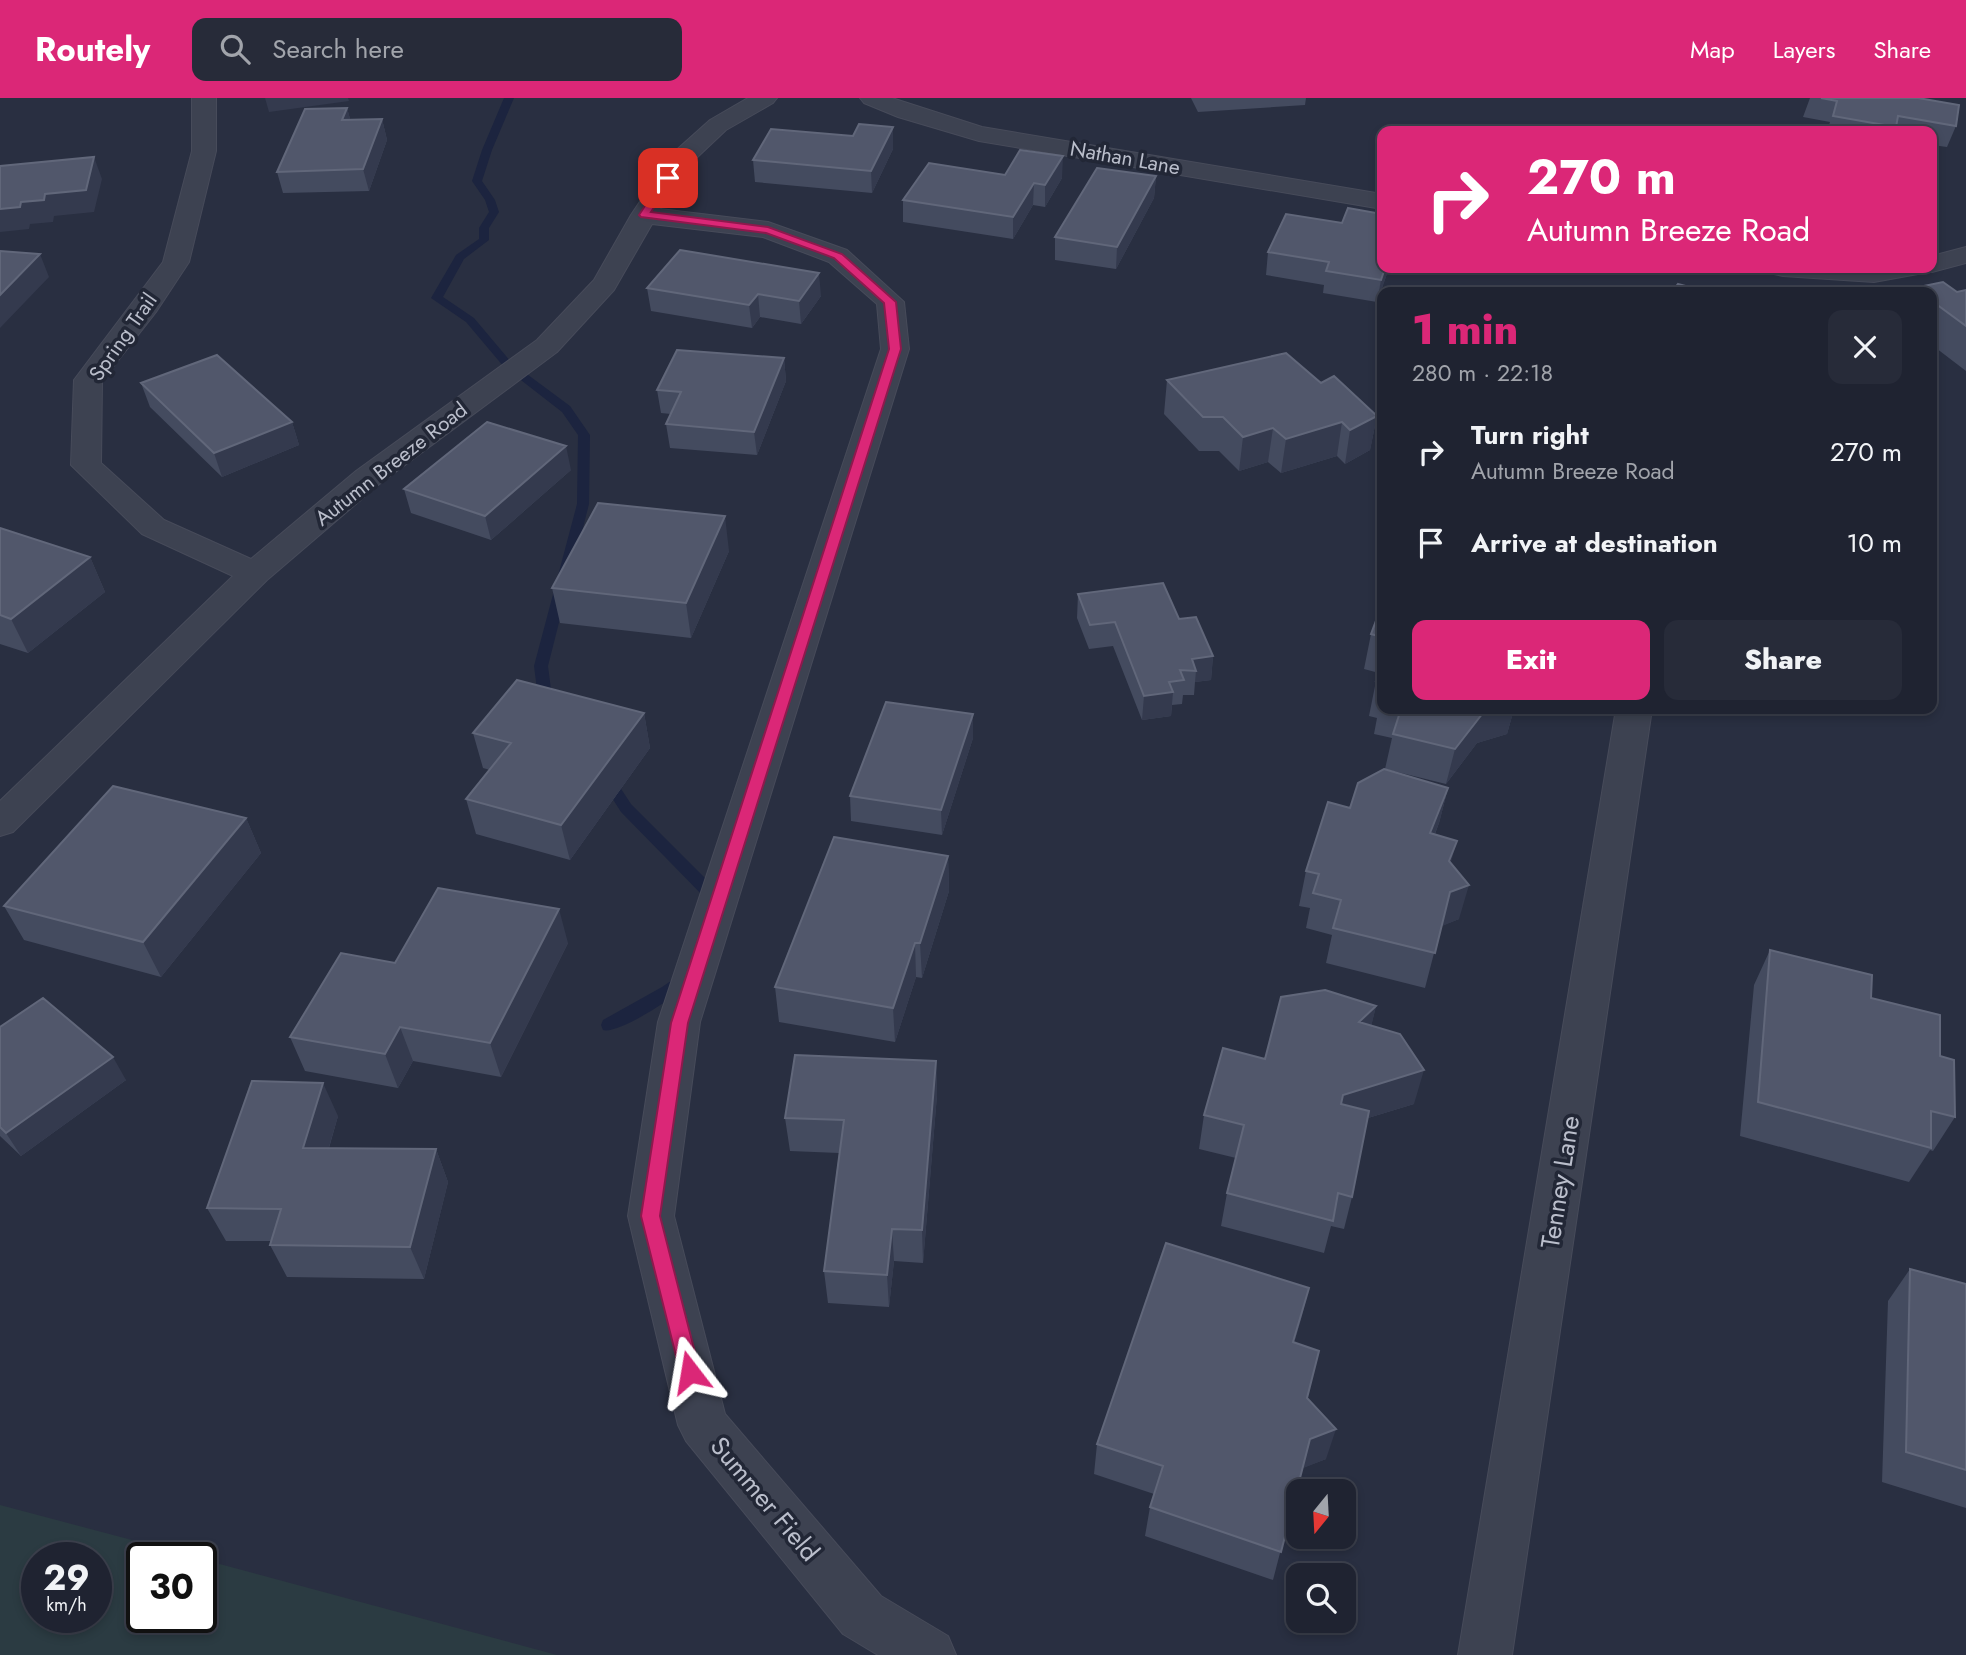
<!DOCTYPE html>
<html lang="en">
<head>
<meta charset="utf-8">
<style>
	:root { --surface:#1f2331; --page:#272b39; --text:#f1f3f6; --muted:#a1a4ab; --line:#3c404d; --accent:#db2777 }
	body { margin:0; font-family:Jost,sans-serif; background:var(--page); color:var(--text); height:100vh; display:flex; flex-direction:column; font-size:26px; white-space:nowrap }
	* { box-sizing:border-box; margin:0 }
	p { font-size:23px; color:var(--muted) }
	.icon { flex:none; width:38px; height:38px; fill:none; stroke:currentColor; stroke-width:2; stroke-linecap:round; stroke-linejoin:round }
	.map { position:relative; flex:1; overflow:hidden }
	.details { position:absolute; left:1377px; top:189px; width:560px; height:427px; display:flex; flex-direction:column; background:var(--surface); border-radius:14px; box-shadow:0 4px 10px #0003,0 0 0 2px var(--line) }
	.details>* { flex:none }
	.guide { position:absolute; left:1377px; top:28px; width:560px; height:147px; border-radius:14px; box-shadow:0 4px 10px #0003,0 0 0 2px var(--line); background:#db2777; color:#fff; overflow:hidden }
	.needle { width:46px; rotate:198deg }
	.controls { position:absolute; left:1286px; top:1381px; display:grid; gap:14px }
	.controls a { display:grid; place-items:center; width:70px; height:70px; border-radius:14px; background:var(--surface); box-shadow:0 4px 10px #0003,0 0 0 2px var(--line); font-size:35px }
	.speed { position:absolute; left:21px; top:1444px; display:flex; gap:14px; font-size:35px; font-weight:700; text-align:center }
	.speed>* { display:grid; place-content:center; width:91px; height:91px; border-radius:50%; background:var(--surface); box-shadow:0 4px 10px #0003,0 0 0 2px var(--line); line-height:1 }
	.speed small { font-size:18px; font-weight:400 }
	.speed .limit { border:4px solid #111; border-radius:10px; background:#fff; color:#111 }
	.pin { position:absolute; display:grid; place-items:center; width:60px; height:60px; color:#fff; margin:-30px; border-radius:14px; box-shadow:0 4px 10px #0006 }
	.me { position:absolute; width:77px; margin:-38px; rotate:346deg; stroke-linejoin:round; filter:drop-shadow(0 0 5px #0008) }
	.turn { display:flex; align-items:center; gap:24px; height:147px; padding:0 35px; font-size:32px }
	.turn .icon { width:91px; height:91px; stroke-width:2.5 }
	.turn b { display:block; font-size:49px; line-height:60px }
	.round { display:grid; place-items:center; flex:none; width:74px; height:74px; border-radius:14px; background:var(--page) }
	.head { display:flex; align-items:center; justify-content:space-between; height:119px; padding:0 35px }
	h1 { font-size:42px; font-weight:800; line-height:52px; color:var(--accent) }
	.cta { display:flex; gap:14px; margin-top:auto; padding:14px 35px }
	.cta a { flex:1; height:80px; border-radius:14px; background:var(--accent); color:#fff; font-size:28px; font-weight:800; line-height:80px; text-align:center }
	.cta a+a { background:var(--page); color:var(--text) }
	ul { padding:0; list-style:none }
	li { display:flex; align-items:center; gap:21px; height:91px; padding:0 35px }
	li div { flex:1 }
	li b { display:block; font-size:26px }
	li em { font-style:normal }
	header { display:flex; align-items:center; gap:42px; box-sizing:border-box; height:98px; padding:0 35px; background:var(--accent); color:#fff }
	header strong { font-size:33px }
	nav { display:flex; gap:38px; margin-inline-start:auto; font-size:24px }
	.search { width:490px; height:63px; background:var(--page); display:flex; align-items:center; gap:18px; box-sizing:border-box; padding:0 24px; border-radius:14px; color:var(--muted); font-size:26px }
	.map>svg:first-child { display:block }
</style>
</head>
<body>
<header>
<strong>Routely</strong>
<div class="search"><svg class="icon" aria-label="search" viewBox="0 0 24 24"><circle cx="10" cy="10" r="6"/><path d="M15 15l6 6"/></svg>Search here</div>
<nav><a>Map</a><a>Layers</a><a>Share</a></nav>
</header>
<div class="map">
<svg width="1966" height="1557" viewBox="0 0 1966 1557">
	<rect width="100%" height="100%" fill="#292f41"/>
	<path fill="#2b3b42" fill-rule="evenodd" d="M0 1407 196 1459 142 1460V1519H201V1461L557 1557H0ZM37 1460H96V1519H37Z"/>
	<g fill="none" stroke-linecap="round" stroke-linejoin="round">
		<path fill="#1c243f" fill-rule="evenodd" d="M504 0H514L492 52 482 83 495 102 499 114 489 130V142L464 161 443 199 474 220 512 265 570 308 590 337 589 406 548 568 553 607 546 612 539 607 534 568 577 406 578 337 562 314 504 269 466 224 431 200 456 157 479 141V130L489 114 485 102 472 83 482 52Z
			M605 673 610 674 631 706 722 797 724 801 722 805H710L621 714 598 678Z
			M684 874 690 875 692 880C684 895 618 937 603 932L601 927 603 922 662 889Z"/>
		<defs>
			<path id="minor" d="M192 0H216V53L189 164 156 214 102 283 101 365 164 422 251 461 356 373 537 242 594 182 631 117 672 56 710 22 748 0H777L773 5 726 32 690 66 660 111 768 124 847 152 904 204 909 251 700 924 674 1118 725 1316 881 1498 948 1538 956 1557H878L843 1536 686 1343 678 1327 628 1118 658 924 881 251 877 206 829 164 763 139 652 126 614 192 557 254 378 387 267 482 13 734 0 738V703L233 478 142 436 71 367 74 282 163 164 192 53Z
				M860 0H892L982 29 1382 96V111L979 43 898 19 864 5Z
				M1966 149V165L1932 174 1922 171 1918 176 1874 184 1783 178 1774 176 1770 170H1932V158Z
				M1616 611H1652L1512 1557H1458Z"/>
		</defs>
		<use href="#minor" stroke="#474b5a" stroke-width="2"/>
		<use href="#minor" fill="#3d4251" fill-rule="evenodd"/>
	</g>
	<path fill="#444b5f" d="M1191 0H1306L1305 7 1198 14Z
		M1810 0H1918L1956 28 1947 49 1932 47V33H1827L1830 24 1803 19Z
		M347 10 350 21H382L387 42 369 93 283 95 277 74Z
		M893 51 872 95 755 84 753 62Z
		M1005 77 1062 80 1045 109 1033 107 1013 141 903 124V102Z
		M1156 78 1154 100 1116 171 1055 162V139Z
		M1342 125 1389 170 1377 204 1323 195 1324 187 1266 177 1268 154Z
		M647 190 821 198 801 226 760 219 752 230 651 213Z
		M1914 190 1957 194 1966 192V273L1932 247V194H1912Z
		M784 260 786 283 757 357 670 350 666 326 671 316 661 315 657 292Z
		M1167 282 1321 285 1377 318 1370 352 1345 366 1337 358 1281 375 1268 364 1239 373 1219 353H1199L1164 316Z
		M141 285 292 324 299 347 222 379 150 309Z
		M571 372 491 442 411 415 404 391Z
		M0 430 90 459 105 494 28 555 0 546Z
		M729 453 691 540 560 525 552 490Z
		M1078 496 1179 521 1213 558 1211 582 1195 584 1194 597H1183L1182 606 1172 607 1171 618 1142 622 1113 548 1089 551 1077 520Z
		M1382 512V611H1514L1507 636 1477 645 1446 686 1385 671 1392 640 1374 636 1377 620 1369 618 1376 583 1379 575 1364 571 1371 536Z
		M1882 611H1912L1909 616Z
		M644 615 650 650 570 762 476 736 466 701 490 672 483 670 473 635Z
		M973 616V640L942 737 851 723 850 698Z
		M1448 690 1439 725 1435 736 1451 765 1459 821 1441 828 1425 890 1326 865 1332 837 1306 830 1310 810 1299 808 1306 773 1350 710Z
		M246 720 261 755 161 879 24 842 4 808Z
		M948 758 949 793 922 880 916 879 895 944 779 924 775 889Z
		M568 845 501 979 413 963 398 990 305 973 290 939Z
		M1770 852 1871 900 1940 958 1955 1019 1933 1053 1930 1052 1909 1084 1740 1038 1754 887Z
		M1376 908 1371 928 1414 1006 1368 1020 1352 1099 1344 1131 1331 1128 1324 1155 1221 1128 1227 1095 1236 1060 1199 1051 1204 1017 1265 961Z
		M0 929 126 982 21 1058 0 1038Z
		M936 963 937 997 923 1165 894 1163 889 1209 828 1205 824 1173 839 1055 790 1053 785 1020Z
		M338 1018 329 1050 436 1051 448 1084 424 1181 287 1179 270 1147 271 1143H226L207 1110Z
		M1910 1171 1966 1186V1410L1882 1384 1888 1203Z
		M1309 1190 1294 1245 1307 1300 1326 1361 1302 1370 1273 1482 1145 1438 1150 1409 1154 1396 1094 1376 1097 1346Z"/>
	<path fill="#343a4e" d="M265 0H348L349 3 269 14Z
		M347 10 353 31 342 22Z
		M382 21 387 42 369 93 363 71Z
		M893 29V51L872 95 871 73Z
		M1063 58 1062 80 1045 109V87Z
		M94 59 102 81 94 114 54 118 53 124 30 126 29 131 0 134V111L45 96Z
		M1156 78 1154 100 1116 171 1117 149Z
		M1034 85 1033 107 1013 141V119Z
		M40 156 49 179 0 230V197Z
		M1385 170H1389L1377 204 1381 182Z
		M819 175 821 198 801 226 799 203Z
		M758 196 760 219 752 230 749 207Z
		M784 260 786 283 757 357 754 334Z
		M1377 318 1370 352 1345 366 1350 332Z
		M292 324 299 347 222 379 214 355Z
		M1342 324 1337 358 1281 375 1286 341Z
		M1273 330 1268 364 1239 373 1243 339Z
		M566 348 571 372 491 442 485 418Z
		M725 418 729 453 691 540 686 505Z
		M90 459 105 494 28 555 11 521Z
		M1213 558 1211 582 1195 584 1196 573 1192 561Z
		M1173 594 1171 618 1142 622 1144 598Z
		M1486 611H1514L1507 636 1477 645 1446 686 1455 651Z
		M644 615 650 650 570 762 561 727Z
		M973 616V640L942 737 941 712Z
		M1448 690 1439 725 1421 770 1430 735Z
		M246 720 261 755 161 879 143 844Z
		M1457 743 1447 778 1449 763Z
		M948 758 949 793 922 880 920 845Z
		M1469 787 1459 821 1440 829 1450 794Z
		M559 811 568 845 501 979 490 945Z
		M915 845 916 879 895 944 893 910Z
		M1376 908 1368 942 1359 924Z
		M400 929 413 963 398 990 385 956Z
		M113 959 126 982 21 1058 6 1035Z
		M936 963 937 997 923 1165 922 1132Z
		M1424 972 1414 1006 1335 1030 1343 997Z
		M323 985 338 1018 319 1083 303 1050Z
		M436 1051 448 1084 424 1181 410 1149Z
		M892 1131 894 1163 889 1209 887 1177Z
		M1309 1190 1301 1222 1285 1276 1293 1244Z
		M1336 1331 1326 1361 1301 1371 1310 1341Z"/>
	<path fill="#51576b" stroke="#61677a" stroke-width="2" d="M1821 0H1918L1959 7 1956 28 1898 18 1896 29 1833 18 1837 3Z
		M347 10 342 22 382 21 363 71 277 74 305 11Z
		M859 26 893 29 871 73 753 62 771 31 853 38Z
		M1020 52 1063 58 1045 87 1034 85 1013 119 903 102 929 65 1005 77Z
		M94 59 86 92 45 96 44 102 21 104 20 109 0 111V68Z
		M1097 70 1156 78 1117 149 1055 139Z
		M1348 110 1382 116V170H1385L1381 182 1326 173 1329 164 1268 154 1286 116 1342 125Z
		M680 152 819 175 799 203 758 196 749 207 647 190Z
		M0 153 40 156 0 197Z
		M1943 184 1957 194 1966 192V228L1932 203V194H1920L1914 190Z
		M1678 186 1708 194H1672Z
		M677 252 784 260 754 334 666 326 681 294 657 292Z
		M1286 255 1321 285 1334 278 1377 318 1350 332 1342 324 1286 341 1273 330 1243 339 1223 319H1203L1167 282Z
		M217 257 292 324 214 355 141 285Z
		M487 324 566 348 485 418 404 391Z
		M598 405 725 418 686 505 552 490Z
		M0 430 90 459 11 521 0 517Z
		M1163 485 1179 521 1196 519 1213 558 1192 561 1196 573 1180 572 1184 582 1169 584 1173 594 1144 598 1115 524 1090 527 1078 496Z
		M1380 512H1382V539L1371 536Z
		M1382 564V584L1376 583Z
		M517 582 644 615 561 727 466 701 511 645 473 635Z
		M886 604 973 616 941 712 850 698Z
		M1401 611H1486L1455 651 1393 636Z
		M1384 671 1448 690 1430 735 1457 743 1449 763 1469 787 1450 794 1435 855 1333 830 1341 802 1313 795 1319 776 1306 773 1328 704 1350 710 1358 685Z
		M113 688 246 720 143 844 4 808Z
		M834 739 948 758 920 845H915L893 910 775 889Z
		M438 790 559 811 490 945 400 929 385 956 290 939 341 855 395 865Z
		M1770 852 1872 877 1871 900 1940 917V958L1954 962 1955 1019 1931 1013V1050L1758 1004Z
		M1325 892 1376 908 1359 924 1400 936 1424 972 1343 997 1341 1006 1369 1013 1352 1099 1338 1095 1333 1123 1227 1095 1244 1027 1204 1017 1223 950 1265 961 1281 899Z
		M43 900 113 959 6 1035 0 1029V929Z
		M795 957 936 963 922 1132 892 1131 887 1177 824 1173 844 1022 785 1020Z
		M252 983 323 985 303 1050 436 1051 410 1149 270 1147 281 1111 207 1110Z
		M1166 1145 1309 1190 1293 1244 1319 1253 1307 1300 1336 1331 1310 1341 1281 1454 1150 1409 1163 1368 1097 1346Z
		M1910 1171 1966 1186V1372L1906 1354Z"/>
	<path fill="#db2777" stroke="#8e194d" stroke-width="2" d="M668 77 674 80 651 114 768 129 842 156 896 204 901 251 688 925 660 1118 700 1274 697 1281 690 1283 683 1281 680 1274 641 1118 671 925 889 251 884 205 834 160 766 135 641 119 639 117 663 80Z"/>
	<g text-anchor="middle" stroke-width="7" stroke-linejoin="round" paint-order="stroke">
		<g font-size="21" fill="#babecb" stroke="#222736">
			<text transform="translate(1125 60) rotate(10)" y="7">Nathan Lane</text>
			<text transform="translate(123 239) rotate(-55)" y="7">Spring Trail</text>
			<text transform="translate(391 366) rotate(-38)" y="7">Autumn Breeze Road</text>
		</g>
		<g font-size="26" fill="#babecb" stroke="#222736">
			<text transform="translate(1560 1084) rotate(-81)" y="9">Tenney Lane</text>
			<text transform="translate(765 1401) rotate(50)" y="9">Summer Field</text>
		</g>
	</g>
</svg>
<div class="controls">
<a><svg class="needle" viewBox="-14 -14 28 28"><path d="M0-13l5 13h-10z" fill="#e53935"/><path d="M0 13l5-13h-10z" fill="#a1a4ab"/></svg></a>
<a><svg class="icon" aria-label="search" viewBox="0 0 24 24"><circle cx="10" cy="10" r="6"/><path d="M15 15l6 6"/></svg></a>
</div>
<div class="speed"><div>29<small>km/h</small></div><div class="limit">30</div></div>
<div class="pin" style="left:668px;top:80px;background:#d93025"><svg class="icon" aria-label="arrive" viewBox="0 0 24 24"><path d="M6 21V4h12l-3 4 3 4H6"/></svg></div>
<svg class="me" style="left:690px;top:1274px" viewBox="-20 -20 40 40"><path d="M0-17L14 15 0 8-14 15z" fill="#db2777" stroke="#fff" stroke-width="4"/></svg>
<div class="guide">
<div class="turn"><svg class="icon" aria-label="right" viewBox="0 0 24 24"><path d="M7 20v-9h11M14 6l5 5-5 5"/></svg><div><b>270 m</b>Autumn Breeze Road</div></div>
</div>
<section class="details">
<div class="head"><div><h1>1 min</h1><p>280 m · 22:18</p></div><a class="round"><svg class="icon" aria-label="close" viewBox="0 0 24 24"><path d="M6 6l12 12M18 6L6 18"/></svg></a></div>
<ul>
<li><svg class="icon" aria-label="right" viewBox="0 0 24 24"><path d="M7 20v-9h11M14 6l5 5-5 5"/></svg><div><b>Turn right</b><p>Autumn Breeze Road</p></div><em>270 m</em></li>
<li><svg class="icon" aria-label="arrive" viewBox="0 0 24 24"><path d="M6 21V4h12l-3 4 3 4H6"/></svg><div><b>Arrive at destination</b></div><em>10 m</em></li>
</ul>
<div class="cta"><a>Exit</a><a>Share</a></div>
</section>
</div>
</body>
</html>
